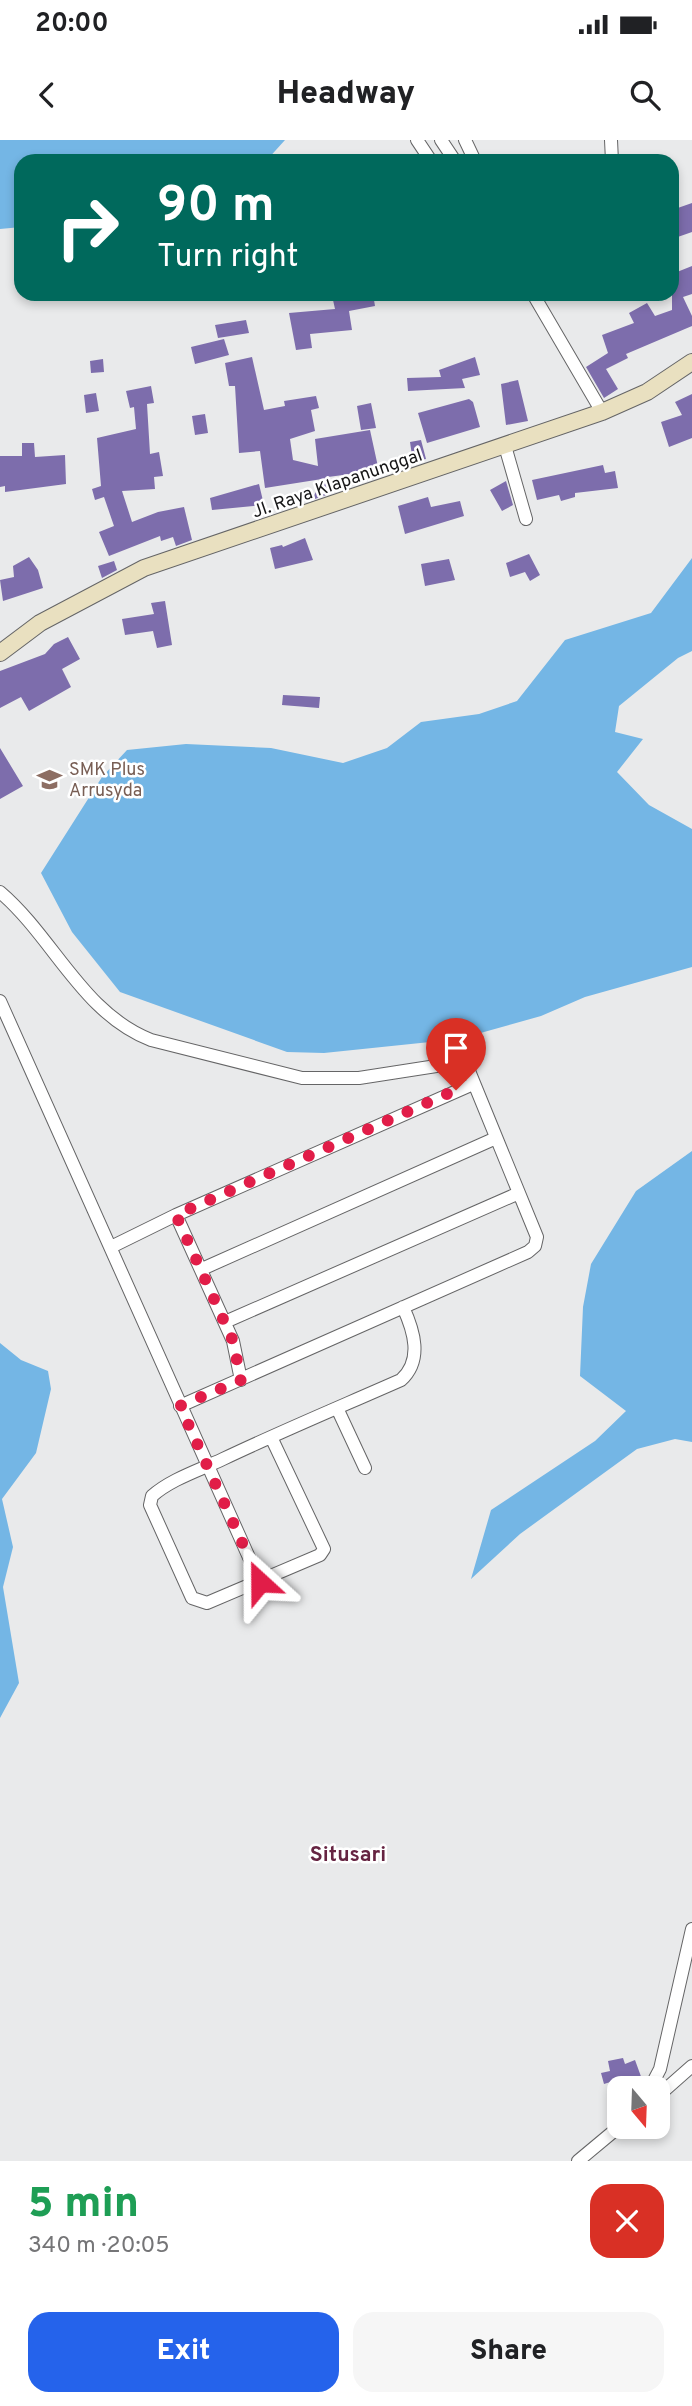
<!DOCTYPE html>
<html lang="en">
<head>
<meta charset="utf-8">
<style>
	:root { --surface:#fff; --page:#f6f6f6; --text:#202124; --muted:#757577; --accent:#2563eb }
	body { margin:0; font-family:Overpass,sans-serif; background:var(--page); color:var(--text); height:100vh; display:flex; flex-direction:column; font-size:26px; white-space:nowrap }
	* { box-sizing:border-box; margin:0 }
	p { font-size:23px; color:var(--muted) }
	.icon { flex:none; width:38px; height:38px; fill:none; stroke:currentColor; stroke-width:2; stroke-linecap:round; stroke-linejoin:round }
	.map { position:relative; height:2021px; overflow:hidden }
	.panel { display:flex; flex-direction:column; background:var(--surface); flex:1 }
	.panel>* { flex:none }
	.hud { position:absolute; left:14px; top:14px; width:665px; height:147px; border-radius:21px; box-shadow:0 4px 10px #0003; background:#00695c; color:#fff; overflow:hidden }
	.needle { width:46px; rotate:161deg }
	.controls { position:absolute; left:607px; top:1936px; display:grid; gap:14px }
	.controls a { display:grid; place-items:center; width:63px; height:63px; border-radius:14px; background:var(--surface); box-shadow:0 4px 10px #0003; font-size:35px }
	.pin { position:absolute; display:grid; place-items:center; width:60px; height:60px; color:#fff; margin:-72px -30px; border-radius:50% 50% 50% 0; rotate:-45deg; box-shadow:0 0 7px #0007 }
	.pin .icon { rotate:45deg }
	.me { position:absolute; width:77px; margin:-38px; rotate:336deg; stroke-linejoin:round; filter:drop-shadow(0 0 5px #0008) }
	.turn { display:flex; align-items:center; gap:24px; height:147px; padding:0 28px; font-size:32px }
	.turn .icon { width:91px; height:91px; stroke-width:2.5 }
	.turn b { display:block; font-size:49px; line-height:60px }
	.round { display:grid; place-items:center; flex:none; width:74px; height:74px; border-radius:21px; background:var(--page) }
	.head { display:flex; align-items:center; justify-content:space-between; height:119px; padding:0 28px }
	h1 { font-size:42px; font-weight:800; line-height:52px; color:#1e9e55 }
	.cta { display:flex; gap:14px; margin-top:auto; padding:14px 28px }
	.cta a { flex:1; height:80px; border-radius:21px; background:var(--accent); color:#fff; font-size:28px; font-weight:800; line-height:80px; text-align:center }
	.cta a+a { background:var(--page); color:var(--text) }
	.status { display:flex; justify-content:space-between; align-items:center; height:49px; padding:0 35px; background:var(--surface); direction:ltr }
	.status svg { height:19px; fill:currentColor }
	header { display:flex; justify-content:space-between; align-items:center; height:91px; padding:0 28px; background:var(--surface); font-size:32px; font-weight:800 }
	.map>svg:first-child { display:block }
</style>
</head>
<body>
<div class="status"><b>20:00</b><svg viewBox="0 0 49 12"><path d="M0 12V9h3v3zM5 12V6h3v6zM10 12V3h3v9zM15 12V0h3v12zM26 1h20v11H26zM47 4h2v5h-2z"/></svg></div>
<header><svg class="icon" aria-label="back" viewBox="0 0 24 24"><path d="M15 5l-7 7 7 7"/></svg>Headway<svg class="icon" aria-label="search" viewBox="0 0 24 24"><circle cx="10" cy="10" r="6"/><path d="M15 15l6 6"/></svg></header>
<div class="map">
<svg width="692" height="2021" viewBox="0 0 692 2021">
	<rect width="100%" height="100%" fill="#e9eaeb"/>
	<path fill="#74b6e5" d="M0 0H285L266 21H21V87L0 89Z
		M692 418V511L678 518 619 566 615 592 643 599 617 632 649 665 692 689V827L585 857 541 876 459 899 324 913 287 912 120 852 72 792 41 733 102 637 127 610 186 604 271 608 343 623 387 608 421 582 479 574 517 561 565 500 651 473Z
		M692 1011V1302L675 1299 637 1309 520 1394 471 1439 491 1370 595 1301 626 1271 580 1236 583 1167 591 1124 636 1051Z
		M0 1203 21 1220 48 1231 51 1249 36 1313 2 1359 13 1407 3 1447 19 1543 0 1578Z"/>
	<path fill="#7d6dac" d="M692 63V92L672 99V70Z
		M692 126V154L683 157 692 176V186L626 214 628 218 606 229 618 249 604 258 586 227 608 213 602 195 634 183 629 173 647 163 655 176 672 170V134Z
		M373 154 375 166 349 171 352 190 310 194 312 208 296 210 289 173 335 169 333 160Z
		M246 180 249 193 218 198 215 185Z
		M224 199 229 215 195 224 191 207Z
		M252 217 264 270 285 266 284 261 316 256 319 268 311 270 315 291 290 299 293 320 318 326 315 299 370 290 380 336 361 343 358 333 328 337 332 353 312 360 322 339 265 348 260 311 239 313 235 246H229L225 223Z
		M475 217 480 235 462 239 465 248 408 251 407 238 441 237 439 230Z
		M103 219 104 232 91 233 90 221Z
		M518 240 528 281 506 285 501 244Z
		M151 246 154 263 147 264 150 314 159 312 163 336 154 337 155 349 122 351 132 382 158 372 184 367 192 400 176 406 173 397 161 401 160 396 109 416 99 392 114 386 104 357 95 360 92 349 101 346 97 298 136 289 134 267 130 268 126 251Z
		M96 253 99 271 86 273 84 255Z
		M692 254V298L669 307 661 282 682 275 675 262Z
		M469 259 473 262 480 287 427 303 418 273Z
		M371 263 376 288 361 290 357 266Z
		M205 274 208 293 195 295 192 276Z
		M421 300 426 319 413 322 410 302Z
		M22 303H34L35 317 65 315 66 344 5 352V346L0 347V316H22Z
		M603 325 605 333 615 331 618 348 575 353V357L561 361 559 355 537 360 532 340Z
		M506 341 513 365 502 371 490 350Z
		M259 344 264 365 212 370 210 358Z
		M428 357 431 367 460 361 464 376 405 394 398 366Z
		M305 398 313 420 275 429 270 408 282 405 283 407Z
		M529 414 540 435 530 441 525 432 510 437 506 423Z
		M29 417 38 430 43 448 3 461 0 440 14 437 13 426Z
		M449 419 455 440 425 446 421 424Z
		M114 421 117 430 102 438 98 426Z
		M165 461 172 505 157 508 153 491 125 495 122 479 154 474 151 463Z
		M68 497 80 519 62 529 71 547 29 571 21 557 0 568V531L45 514 54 504Z
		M283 555 320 557 319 568 282 565Z
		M0 608 23 646 0 659Z
		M623 1918 625 1924 635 1920 643 1942 622 1947 620 1939 604 1944 601 1933 610 1931 608 1921Z"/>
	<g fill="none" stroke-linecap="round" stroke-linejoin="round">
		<defs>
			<path id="street" d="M417 0 431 21
				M441 0 455 21
				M465 0 475 21
				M611 0 612 21
				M533 154 602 272
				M505 306 526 379
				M0 752C54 798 82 873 151 900L302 938H359L462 922 467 926 537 1097 535 1106 528 1112 180 1266
				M0 861 260 1442
				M111 1107 176 1075
				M202 1129 496 998
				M225 1182 519 1053
				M241 1240 233 1201 176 1075 473 944
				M337 1268 365 1328
				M271 1297 324 1409 320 1415 207 1463 192 1458 150 1365 152 1356C171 1339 200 1330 223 1319 282 1291 342 1266 401 1240 423 1220 414 1191 403 1167
				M650 1948 660 1929 692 1789
				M658 1956 692 1926
				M578 2021 620 1986"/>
			<path id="secondary" d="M0 513 40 483 144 428 602 272 647 252 692 222"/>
		</defs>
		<use href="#street" stroke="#656566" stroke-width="14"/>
		<use href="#secondary" stroke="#656566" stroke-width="18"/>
		<use href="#street" stroke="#fff" stroke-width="12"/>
		<use href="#secondary" stroke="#e9e0c0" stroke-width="16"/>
	</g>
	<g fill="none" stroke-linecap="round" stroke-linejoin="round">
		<path stroke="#e11d48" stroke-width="12" stroke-dasharray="0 21.6" d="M260 1442 180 1266 241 1240 233 1201 176 1075 456 950"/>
	</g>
	<defs>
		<symbol id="school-bare" viewBox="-9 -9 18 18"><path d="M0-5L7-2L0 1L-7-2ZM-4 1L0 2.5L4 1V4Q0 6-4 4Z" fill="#8d6e63" stroke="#fff" stroke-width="2.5" paint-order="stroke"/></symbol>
	</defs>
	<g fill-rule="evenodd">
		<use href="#school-bare" x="32" y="622" width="35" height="35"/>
	</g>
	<g text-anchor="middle" stroke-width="5" stroke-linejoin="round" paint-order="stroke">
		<g font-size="18" fill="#151516" stroke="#fff">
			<text transform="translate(337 343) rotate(-19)" y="6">Jl. Raya Klapanunggal</text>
		</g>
		<g font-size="18" fill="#785e54" stroke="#fff" text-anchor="start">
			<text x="69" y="635">SMK Plus<tspan x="69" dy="21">Arrusyda</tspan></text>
		</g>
		<g font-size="21" font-weight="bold" fill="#662442" stroke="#fff">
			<text x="348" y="1721">Situsari</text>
		</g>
	</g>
</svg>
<div class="controls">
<a><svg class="needle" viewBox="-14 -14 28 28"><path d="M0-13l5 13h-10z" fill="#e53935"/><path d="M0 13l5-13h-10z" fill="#757577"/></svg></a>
</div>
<div class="pin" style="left:456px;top:950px;background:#d93025"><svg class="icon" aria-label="arrive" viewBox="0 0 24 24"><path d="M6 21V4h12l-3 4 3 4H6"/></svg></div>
<svg class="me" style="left:260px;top:1442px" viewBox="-20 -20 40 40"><path d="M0-17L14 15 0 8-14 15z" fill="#e11d48" stroke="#fff" stroke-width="4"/></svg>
<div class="hud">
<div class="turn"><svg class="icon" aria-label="right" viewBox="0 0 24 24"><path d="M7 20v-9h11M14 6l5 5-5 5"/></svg><div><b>90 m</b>Turn right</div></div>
</div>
</div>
<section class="panel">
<div class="head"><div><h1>5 min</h1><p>340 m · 20:05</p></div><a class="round" style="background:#d93025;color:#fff"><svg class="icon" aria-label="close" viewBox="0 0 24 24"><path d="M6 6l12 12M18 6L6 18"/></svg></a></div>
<div class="cta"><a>Exit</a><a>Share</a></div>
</section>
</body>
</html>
